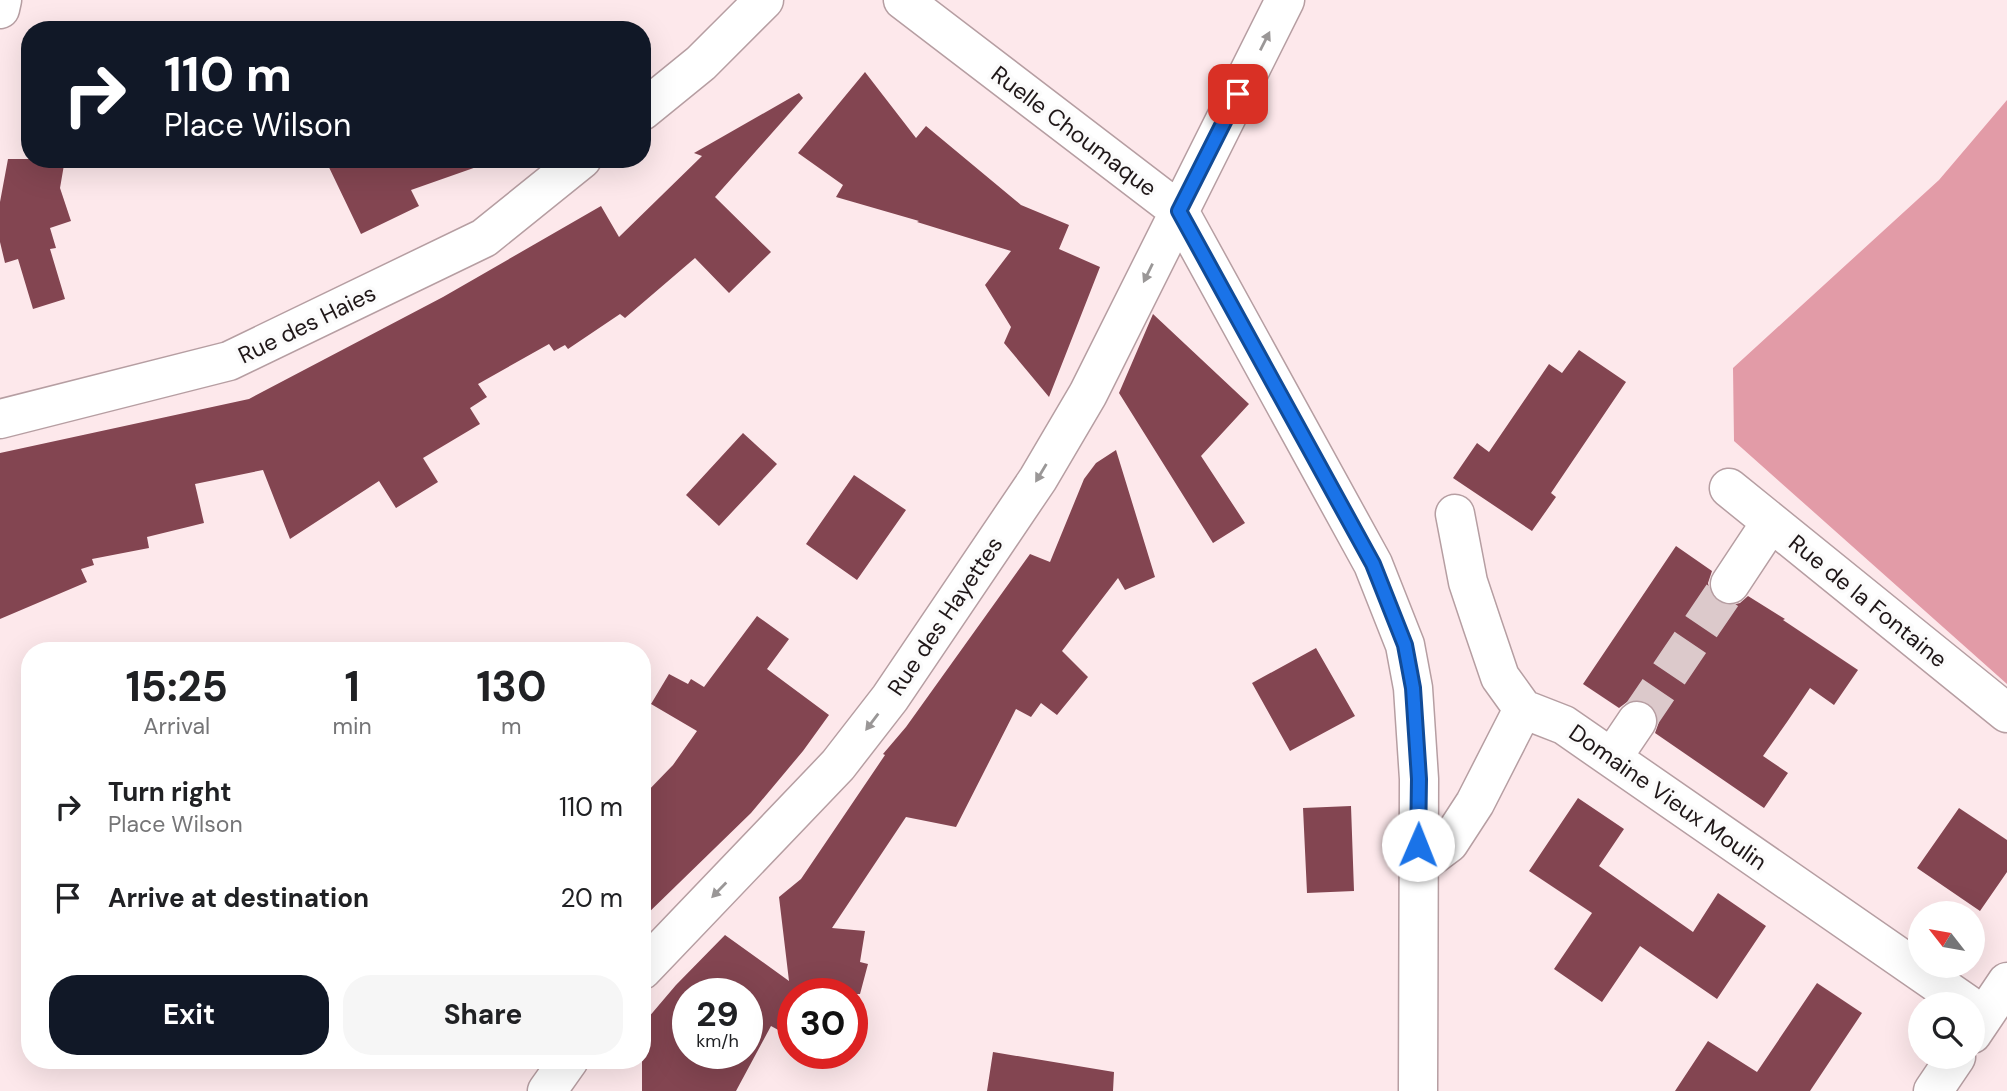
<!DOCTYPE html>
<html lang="en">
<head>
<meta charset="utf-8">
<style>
	:root { --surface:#fff; --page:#f6f6f6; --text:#202124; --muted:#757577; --accent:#111827 }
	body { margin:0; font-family:"DM Sans",sans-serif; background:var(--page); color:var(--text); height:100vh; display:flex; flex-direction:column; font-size:26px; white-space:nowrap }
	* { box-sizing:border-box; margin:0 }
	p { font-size:23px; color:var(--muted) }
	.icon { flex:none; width:38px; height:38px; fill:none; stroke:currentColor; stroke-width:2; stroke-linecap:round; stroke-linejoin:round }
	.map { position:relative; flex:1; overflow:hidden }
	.sheet { position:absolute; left:21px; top:642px; width:630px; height:427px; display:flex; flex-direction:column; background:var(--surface); border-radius:28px; box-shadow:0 7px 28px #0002 }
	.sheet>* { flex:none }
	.hud { position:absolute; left:21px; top:21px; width:630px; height:147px; border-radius:28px; box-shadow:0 7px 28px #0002; background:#111827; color:#fff; overflow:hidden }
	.needle { width:46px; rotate:301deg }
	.controls { position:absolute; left:1908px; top:901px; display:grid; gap:14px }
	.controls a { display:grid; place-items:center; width:77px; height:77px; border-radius:50%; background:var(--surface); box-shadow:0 7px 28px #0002; font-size:35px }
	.speed { position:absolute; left:672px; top:978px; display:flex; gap:14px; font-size:35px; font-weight:700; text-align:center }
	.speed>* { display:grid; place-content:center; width:91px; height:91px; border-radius:50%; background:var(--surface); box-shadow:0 7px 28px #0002; line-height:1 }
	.speed small { font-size:18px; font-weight:400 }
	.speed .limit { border:10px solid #d22; background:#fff; color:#111 }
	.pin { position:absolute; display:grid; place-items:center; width:60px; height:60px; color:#fff; margin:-30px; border-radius:14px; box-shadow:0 4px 10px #0006 }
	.me { position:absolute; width:77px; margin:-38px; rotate:1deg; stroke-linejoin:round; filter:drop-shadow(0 0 5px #0008) }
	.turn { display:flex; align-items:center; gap:24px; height:147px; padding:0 28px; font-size:32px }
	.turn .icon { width:91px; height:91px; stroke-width:2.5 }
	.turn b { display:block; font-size:49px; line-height:60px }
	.eta { display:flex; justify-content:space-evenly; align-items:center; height:119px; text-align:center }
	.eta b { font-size:42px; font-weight:700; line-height:49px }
	.action { display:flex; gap:14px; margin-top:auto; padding:14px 28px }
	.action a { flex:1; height:80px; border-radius:28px; background:var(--accent); color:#fff; font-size:28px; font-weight:700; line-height:80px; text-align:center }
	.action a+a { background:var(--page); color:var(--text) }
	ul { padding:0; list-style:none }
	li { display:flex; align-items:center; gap:21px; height:91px; padding:0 28px }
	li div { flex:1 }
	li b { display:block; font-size:26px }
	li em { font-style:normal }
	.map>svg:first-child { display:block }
</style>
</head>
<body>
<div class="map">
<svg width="2007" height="1091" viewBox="0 0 2007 1091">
	<rect width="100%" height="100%" fill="#fde8eb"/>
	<path fill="#e29ba7" d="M2007 100V684L1734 441 1733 368 1939 180Z"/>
	<path fill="#834551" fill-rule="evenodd" d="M865 72 916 138 926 126 1021 205 1069 225 1059 249 1100 267 1049 397 1004 343 1011 327 985 285 1011 251 917 222 919 221 836 197 843 185 798 153Z
		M799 93 803 98 715 197 771 252 729 293 695 258 625 318 620 314 568 349 565 345 554 351 549 344 478 384 487 397 470 408 480 424 423 458 438 482 396 508 379 481 290 539 263 470 195 484 204 523 147 537 149 548 92 559 94 565 81 569 87 582 0 619V453L249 399 443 297 601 206 619 237 702 156 694 153Z
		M8 159H65L60 188 71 221 50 228 56 248 50 249 65 299 33 309 18 259 5 263 0 242V202Z
		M325 159H484L485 164 411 190 419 206 361 234Z
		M1153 314 1249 404 1201 456 1245 523 1213 543 1119 393Z
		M1579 350 1626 382 1551 493 1556 497 1532 531 1453 478 1477 443 1489 452 1549 364 1562 373Z
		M743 433 777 464 719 526 686 495Z
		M1116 450 1155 577 1125 590 1118 578 1062 651 1088 677 1057 715 1041 703 1031 717 1016 709 956 827 906 817 832 928 865 931 860 962 868 964 860 994H793V1038L771 1026 736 1091H642V1025L676 985 725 935 789 981 779 897 801 879 885 755 883 754 906 727 1030 554 1050 562 1084 479 1096 463ZM688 994H747V1054H688Z
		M854 475 906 510 857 580 806 544Z
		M1676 546 1712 571 1708 583 1710 593 1717 602 1729 606 1740 603 1748 596 1785 619 1783 620 1858 670 1834 705 1810 688 1787 722 1763 756 1788 773 1764 808 1655 733 1659 722 1656 711 1650 703 1638 699 1627 702 1619 708 1583 684Z
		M757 616 789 639 767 669 829 715 803 751 751 813 642 919V797L673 765 697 731 651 704 669 674 688 684 691 679 704 687Z
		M1316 648 1355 716 1290 751 1252 683Z
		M1578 798 1624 829 1599 866 1693 932 1718 893 1766 926 1717 999 1640 946 1602 1002 1554 969 1592 913 1529 871Z
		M1351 806 1354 891 1307 893 1303 808Z
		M1959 808 2007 840V872L1980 911 1917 868Z
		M1817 983 1862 1013 1810 1091H1675L1708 1041 1757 1072Z
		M993 1052 1114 1072 1113 1091H987Z"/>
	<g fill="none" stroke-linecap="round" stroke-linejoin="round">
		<path stroke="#dcc9cb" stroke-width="38" stroke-dasharray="38 19" stroke-linecap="butt" d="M1637 721 1730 584"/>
		<defs>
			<path id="minor" d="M903 0 1179 211 1373 564 1405 645 1413 688 1419 779 1418 1091
				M0 9 2 0
				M642 111 701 63 764 0
				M0 419 229 361 484 238 582 159
				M1729 488 2007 713
				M1455 514 1468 582 1483 627 1500 677 1523 709
				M1730 584 1771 522
				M1612 758 1637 721
				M1417 867 1449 843 1475 803 1523 709 1564 725 1967 1004
				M642 970 838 765 890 698 1038 479 1088 394 1285 0
				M1972 1034 2007 982
				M547 1091 569 1060
				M1933 1091 1956 1057"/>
		</defs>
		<use href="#minor" stroke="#b69ea2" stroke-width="41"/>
		<use href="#minor" stroke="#fff" stroke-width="38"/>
	</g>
	<defs><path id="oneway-solid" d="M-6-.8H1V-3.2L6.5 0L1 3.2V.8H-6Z" transform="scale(1.75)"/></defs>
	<g fill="#9a9797">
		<use href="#oneway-solid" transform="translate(1265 41) rotate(-63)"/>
		<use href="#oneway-solid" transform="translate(1148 273) rotate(116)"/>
		<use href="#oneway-solid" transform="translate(1041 473) rotate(121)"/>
		<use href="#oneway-solid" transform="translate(872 722) rotate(127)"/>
		<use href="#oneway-solid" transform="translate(719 890) rotate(134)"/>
	</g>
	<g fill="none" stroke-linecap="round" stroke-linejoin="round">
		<defs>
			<path id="route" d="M1238 94 1179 211 1373 564 1405 645 1413 688 1419 779 1418 845"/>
		</defs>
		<use href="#route" stroke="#114b97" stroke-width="18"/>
		<use href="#route" stroke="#1a73e8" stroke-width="12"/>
	</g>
	<g text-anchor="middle" stroke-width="7" stroke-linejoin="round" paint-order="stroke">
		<g font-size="23" fill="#1f1718" stroke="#fbfbfb">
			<text transform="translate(1074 131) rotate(37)" y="8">Ruelle Choumaque</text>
			<text transform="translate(307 324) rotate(-26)" y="8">Rue des Haies</text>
			<text transform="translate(1868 601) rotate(39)" y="8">Rue de la Fontaine</text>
			<text transform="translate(945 616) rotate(-56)" y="8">Rue des Hayettes</text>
			<text transform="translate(1668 797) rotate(35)" y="8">Domaine Vieux Moulin</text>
		</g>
	</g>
</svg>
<div class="controls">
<a><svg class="needle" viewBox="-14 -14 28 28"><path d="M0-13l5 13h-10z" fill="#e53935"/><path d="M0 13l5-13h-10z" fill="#757577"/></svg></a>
<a><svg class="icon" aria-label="search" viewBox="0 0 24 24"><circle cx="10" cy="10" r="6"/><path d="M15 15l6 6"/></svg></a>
</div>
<div class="speed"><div>29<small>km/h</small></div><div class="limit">30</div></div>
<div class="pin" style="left:1238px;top:94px;background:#d93025"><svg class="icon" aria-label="arrive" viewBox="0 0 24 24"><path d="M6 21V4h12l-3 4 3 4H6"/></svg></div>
<svg class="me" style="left:1418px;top:845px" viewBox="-20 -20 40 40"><circle r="19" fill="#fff"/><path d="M0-13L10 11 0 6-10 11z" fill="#1a73e8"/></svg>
<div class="hud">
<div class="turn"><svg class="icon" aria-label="right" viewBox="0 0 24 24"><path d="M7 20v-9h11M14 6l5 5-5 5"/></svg><div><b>110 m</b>Place Wilson</div></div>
</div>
<section class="sheet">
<div class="eta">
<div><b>15:25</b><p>Arrival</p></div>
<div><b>1</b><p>min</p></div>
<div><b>130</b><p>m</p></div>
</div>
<ul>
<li><svg class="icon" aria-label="right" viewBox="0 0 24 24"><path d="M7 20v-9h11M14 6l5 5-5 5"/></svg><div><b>Turn right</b><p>Place Wilson</p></div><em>110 m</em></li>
<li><svg class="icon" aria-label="arrive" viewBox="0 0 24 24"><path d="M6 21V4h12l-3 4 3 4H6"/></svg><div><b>Arrive at destination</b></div><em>20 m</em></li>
</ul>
<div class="action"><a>Exit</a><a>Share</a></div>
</section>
</div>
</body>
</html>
